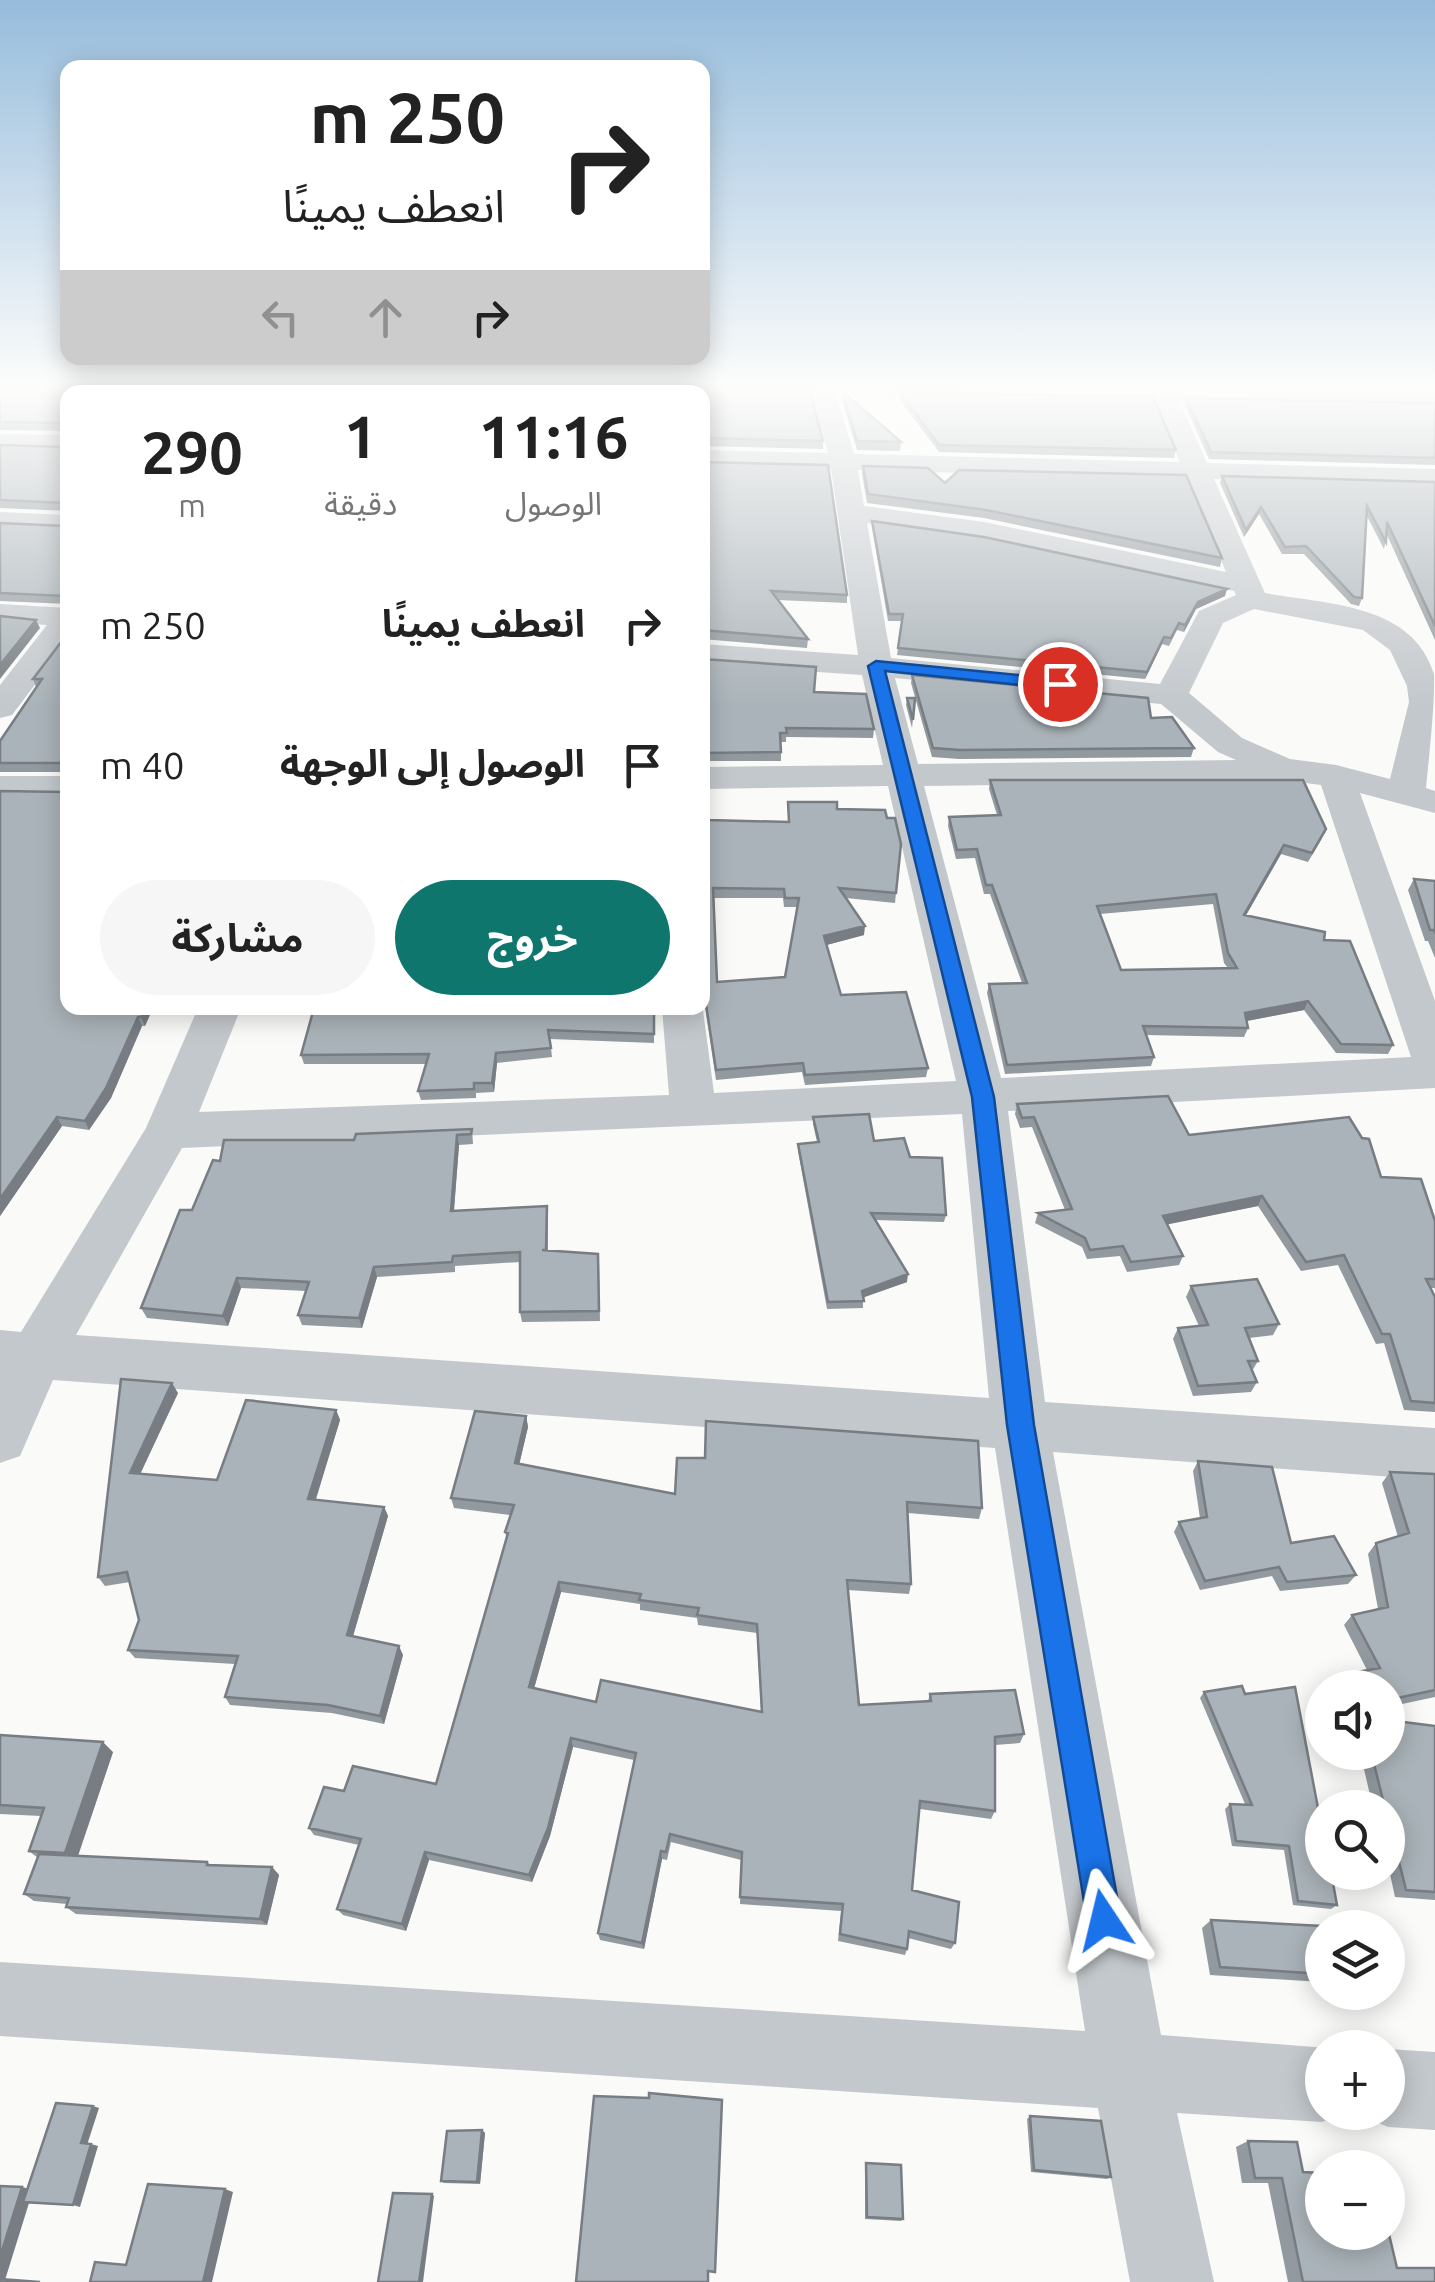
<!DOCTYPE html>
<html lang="ar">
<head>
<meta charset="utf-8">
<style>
	:root { --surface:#fff; --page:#f6f6f6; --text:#222; --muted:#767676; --accent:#0f766e }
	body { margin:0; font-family:Ubuntu,"Noto Sans Arabic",sans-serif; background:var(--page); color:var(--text); direction:rtl; height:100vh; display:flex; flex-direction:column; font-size:38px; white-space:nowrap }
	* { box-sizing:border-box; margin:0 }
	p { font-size:32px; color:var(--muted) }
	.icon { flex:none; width:55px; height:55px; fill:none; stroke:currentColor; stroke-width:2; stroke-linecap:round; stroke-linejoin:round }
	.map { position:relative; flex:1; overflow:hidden; direction:ltr }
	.panel { position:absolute; left:60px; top:385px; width:650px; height:630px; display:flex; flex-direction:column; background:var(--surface); border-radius:20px; box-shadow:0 5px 25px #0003; direction:rtl }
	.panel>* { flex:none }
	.hud { position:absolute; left:60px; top:60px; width:650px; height:305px; border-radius:20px; box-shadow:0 5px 25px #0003; direction:rtl; background:#fff; color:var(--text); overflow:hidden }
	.tools { position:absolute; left:1305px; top:1670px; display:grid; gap:20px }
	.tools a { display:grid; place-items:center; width:100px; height:100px; border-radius:50%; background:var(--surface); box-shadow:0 5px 25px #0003; font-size:50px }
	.pin { position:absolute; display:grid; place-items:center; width:85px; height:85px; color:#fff; margin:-42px; border:5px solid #fff; border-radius:50%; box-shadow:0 2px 10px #0007 }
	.me { position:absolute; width:110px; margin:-55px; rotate:350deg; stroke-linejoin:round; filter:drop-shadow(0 0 8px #0008) }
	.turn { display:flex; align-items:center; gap:35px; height:210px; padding:0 40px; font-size:45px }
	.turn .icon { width:130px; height:130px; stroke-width:2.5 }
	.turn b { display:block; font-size:70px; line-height:85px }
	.lanes { display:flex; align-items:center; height:95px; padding:0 40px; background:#0003; justify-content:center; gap:50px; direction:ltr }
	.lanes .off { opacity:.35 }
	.eta { display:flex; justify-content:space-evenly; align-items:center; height:170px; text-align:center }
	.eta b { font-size:60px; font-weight:700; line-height:70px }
	.primary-button { display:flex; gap:20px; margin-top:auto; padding:20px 40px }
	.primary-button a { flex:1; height:115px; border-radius:60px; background:var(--accent); color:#fff; font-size:40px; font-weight:700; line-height:115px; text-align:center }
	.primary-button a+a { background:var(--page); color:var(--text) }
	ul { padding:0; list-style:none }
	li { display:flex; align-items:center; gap:30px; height:140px; padding:0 40px }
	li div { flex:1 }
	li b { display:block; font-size:38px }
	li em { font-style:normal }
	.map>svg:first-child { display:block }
</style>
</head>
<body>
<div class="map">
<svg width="1435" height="2282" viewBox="0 0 1435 2282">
	<rect width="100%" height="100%" fill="#fafaf8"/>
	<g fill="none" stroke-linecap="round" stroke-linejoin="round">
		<path fill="#c3c8cc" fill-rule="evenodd" d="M494 388H518L516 392H492Z
			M810 388H834L854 454 1180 462 1154 401 882 395 870 388 1435 392V406L1179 401 1207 463 1435 469V485L1214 479 1265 593C1325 604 1413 603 1434 674 1435 706 1429 755 1426 788L1435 791V813L1360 793 1435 1001V1088L1008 1111 1045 1402 1435 1428V1480L1053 1452 1161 2035 1327 2048H1322V2112H1346L1322 2122 1177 2113 1214 2282H1130L1098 2108 0 2036V1962L1085 2031 995 1448 53 1380 20 1456 0 1463V1330L21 1332 146 1128 198 1008H241L199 1112 669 1095 662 1008H702V1003L714 1093 956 1081 888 786 702 789V767L883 765 862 675 702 664V644L858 655 831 469 702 466V450L828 453ZM858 470 1187 479 1226 572 984 522 864 506ZM867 523 984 540 1234 591 1236 595 1199 611 1160 684 891 658ZM1254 609 1363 630 1390 650 1407 686 1409 702 1390 779 1336 765 1290 759 1242 738 1189 693 1223 623ZM895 678 1161 704 1218 752 1236 760 918 764ZM1290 781 1321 785 1411 1057 1001 1078 924 786ZM962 1114 989 1398 76 1335 182 1148Z
			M0 434 68 435V451L0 450Z
			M0 512 68 515V531L0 528Z
			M0 604 68 608V641L12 715 0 718V685L47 625 0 622Z
			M0 776H68V798H0Z
			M1388 2049 1435 2052V2130L1388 2127 1361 2115 1388 2112Z"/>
	</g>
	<path fill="#929a9f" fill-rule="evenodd" d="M0 388 68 392V431L0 430Z
		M1282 388H1435V389Z
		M842 391 901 442 900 451 857 450 842 400Z
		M702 392 823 441V449L702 446Z
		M900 392 1176 450 1174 458 939 452 899 399Z
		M1186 398 1435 403V465L1209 459 1185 405Z
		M0 445 65 447 68 445V511L0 508Z
		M702 462 847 595V603L778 600 808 639 807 648 702 639Z
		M863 466 945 483 1222 558 1220 567 984 518 867 503 862 474Z
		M1222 476 1435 482V640L1387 535 1384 549 1367 516 1362 598 1359 606 1351 604 1304 554H1282L1259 514 1244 537 1220 483Z
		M872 521 1225 596 1196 609 1184 632 1177 630 1169 646 1162 644 1145 679 897 655 902 621H888L872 527Z
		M0 523 65 526 68 524V604L0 601Z
		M68 633V772H0V741L36 687 33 679Z
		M702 662 814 692 874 729 873 738 786 737V742H781V761H704Z
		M912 675 1151 718 1194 748 1191 757 959 759 932 757 911 683Z
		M907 698H915L912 728 906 705Z
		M990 780 1322 838 1308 862 1281 854 1246 915 1324 940 1393 1045 1388 1054 1336 1053 1304 1010 1247 1021 1248 1028 1244 1037 1146 1035 1154 1057 1151 1066 1005 1074 987 993 989 984 1022 983 990 894H984L975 858 956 859 948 826 949 817 997 815 989 789ZM1213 904 1224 963 1228 968 1121 970 1100 914Z
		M702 782 708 820 788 822V802L887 818 901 844 895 903 846 898 864 935 826 945 841 995 928 1068 926 1077 805 1085 802 1072 716 1080 704 1000 702 1001ZM714 898H783L784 907H798L785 977 717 982Z
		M0 791 68 1008H153L145 1026H142L111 1098 89 1130 62 1126 0 1216Z
		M1414 879 1435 881V958L1428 941H1425L1408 890Z
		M654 1008V1043L550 1039 552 1057 497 1063 494 1092 476 1093V1098L421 1100 418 1091 426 1064H304L301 1055Z
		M1017 1104 1189 1135 1381 1177 1435 1221V1288H1431L1435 1297V1412L1404 1410 1384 1343 1376 1344 1338 1265 1301 1271 1258 1206 1167 1224 1183 1256 1179 1265 1127 1272 1120 1256 1087 1259 1082 1247 1035 1223 1038 1213 1065 1210 1032 1127 1020 1128 1015 1114Z
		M813 1117 910 1157 946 1215 944 1222 875 1220 907 1282 863 1297V1308L827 1309 798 1151V1144L817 1142 813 1124Z
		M472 1129 473 1144 459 1145 454 1211 548 1216V1251L599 1264 600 1321 522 1322 520 1312V1262L455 1266V1272L377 1277 362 1328 302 1325 298 1315 306 1291 241 1288 228 1326 147 1318 141 1308 192 1210 220 1161 354 1140Z
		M1191 1286 1279 1324 1273 1335 1249 1338 1258 1361 1252 1371 1257 1382 1251 1392 1193 1396 1173 1339 1178 1328 1199 1326 1186 1297Z
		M121 1379 178 1393 140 1474 217 1480 336 1410 340 1420 315 1500 384 1507 388 1516 353 1636 403 1655 384 1724 332 1713 230 1705 225 1697 235 1664 135 1658 128 1650 139 1620 130 1582 105 1586 98 1577Z
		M526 1416 528 1427 519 1464 675 1494 677 1458 982 1508 979 1519 908 1513 911 1584 909 1594 848 1590 859 1705 928 1701 930 1694 1024 1734 1020 1743 995 1745V1811L991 1819 920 1809 912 1890 955 1943 951 1949 908 1938 907 1949 905 1955 838 1941 841 1911 740 1904 741 1860 671 1842 667 1860 662 1859 644 1949 600 1940 598 1933 634 1760 573 1747 550 1836 532 1882 429 1860 406 1931 343 1915 337 1909 359 1845 314 1835 309 1828 344 1791 436 1784 507 1539 505 1532 511 1515 454 1508 451 1498ZM561 1592 640 1604V1610L697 1618 698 1625 757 1633 761 1711 596 1702 534 1688Z
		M1198 1461 1291 1543 1356 1575 1348 1584 1280 1591 1272 1576 1200 1590 1174 1532 1179 1522 1200 1518 1193 1471Z
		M1390 1472 1435 1474V1697L1388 1707V1688H1344L1343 1683 1351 1673 1367 1670 1344 1625 1352 1615 1378 1609 1368 1554 1376 1543 1398 1537 1382 1483Z
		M1204 1692 1337 1905 1331 1909 1293 1905 1284 1850 1232 1846 1225 1809 1230 1804H1245L1200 1698Z
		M1435 1726V1900L1395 1897 1388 1865V1808H1373L1360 1752H1388Z
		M0 1735 113 1752 78 1856 207 1862 211 1865 272 1867 279 1875 267 1925 76 1914 66 1907 67 1904 34 1901 24 1894 38 1858 29 1851 41 1816 0 1814Z
		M1211 1920 1322 1928V1982L1210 1975 1202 1928Z
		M1030 2116 1111 2177 1107 2179 1031 2172 1027 2119Z
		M482 2130 485 2133 480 2184 444 2183 441 2181Z
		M1248 2141 1303 2172 1397 2268 1435 2282H1288L1268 2183H1242L1236 2147Z
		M866 2163 903 2219 901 2221 865 2219V2165Z"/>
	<path fill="#777d82" d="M1261 507 1259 514 1244 537 1246 530Z
		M1227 589 1225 596 1196 609 1184 632 1185 625 1198 602Z
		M36 620 40 628 0 679V665Z
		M1164 637 1162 644 1145 679 1147 672Z
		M1284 845 1281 854 1241 924 1244 915Z
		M865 926 864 935 823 946 824 936Z
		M1308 1001 1304 1010 1241 1022 1245 1013Z
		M145 1008H153L145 1026 141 1017Z
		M138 1017 142 1026 111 1098 89 1130 85 1121Z
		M496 1053 497 1063 494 1092 492 1083Z
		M57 1117 62 1126 0 1216V1199Z
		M457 1135 459 1145 453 1221 451 1211Z
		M1262 1196 1258 1206 1160 1226 1163 1216Z
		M374 1267 377 1277 362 1328 359 1318Z
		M908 1274 907 1282 862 1298V1291Z
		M237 1278 241 1288 228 1326 223 1316Z
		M172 1383 178 1393 136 1483 130 1473Z
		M336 1410 340 1420 313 1509 308 1499Z
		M526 1416 528 1427 517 1474 515 1463Z
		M384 1507 388 1516 351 1643 347 1635Z
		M559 1582 561 1592 532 1696 529 1687Z
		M399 1646 403 1655 384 1724 380 1716Z
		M571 1738 573 1747 550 1836 532 1882 529 1875Z
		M103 1742 113 1752 76 1861 65 1853Z
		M661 1851 662 1859 644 1949 642 1943Z
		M425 1852 429 1860 406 1931 402 1924Z
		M272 1867 279 1875 267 1925 260 1919Z
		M93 2106 99 2108 87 2145 81 2143Z
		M482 2130 485 2133 480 2184 477 2182Z
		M91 2144 98 2146 80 2207 73 2205Z
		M22 2187 33 2190 23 2202 29 2203 5 2280 0 2279V2257Z
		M225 2189 233 2192 212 2282H203Z
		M432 2194 434 2196 423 2282H419Z"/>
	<path fill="#aab3b9" stroke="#777d82" stroke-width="2.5" fill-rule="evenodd" d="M0 388H485L482 392H68V426L65 423 0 422Z
		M557 388H809L823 441 702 438V392H554Z
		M842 391 901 442 857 441Z
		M900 392 1153 397 1176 450 939 445Z
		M1186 398 1435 403V458L1211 452Z
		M0 445 65 447 68 445V505L65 503 0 500Z
		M702 462 828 465 847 595 771 591 808 639 702 630Z
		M863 466 928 468 945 483 959 470 1186 475 1222 558 986 510 868 494Z
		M1222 476 1435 482V626L1387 522 1386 542 1367 506 1362 598 1354 597 1306 546 1285 547 1261 507 1246 530Z
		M872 521 984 537 1227 589 1198 602 1185 625 1179 623 1171 638 1164 637 1147 672 898 648 903 614H889Z
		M0 523 65 526 68 524V598L65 596 0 593Z
		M0 616 36 620 0 665Z
		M68 633V766L64 763H0V741L42 679H33Z
		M703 659 816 667 814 692 866 694 874 729 786 728 787 733H780L781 752 702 753Z
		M912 675 1148 698 1151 718 1172 717 1194 748 960 750 933 748Z
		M907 698H915L913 720Z
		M990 780H1303L1326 829 1312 853 1284 845 1244 915 1325 932 1324 940 1350 941 1393 1045 1341 1044 1308 1001 1245 1013 1248 1028 1143 1026 1154 1057 1007 1065 989 984 1027 983 992 885H986L977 849 957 850 949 817 1001 815ZM1216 894 1228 953 1237 968 1121 970 1097 906Z
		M702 782 706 783 708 820 789 822 788 802H837V809L885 810 887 818H895L901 844 896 893 839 888 865 926 824 936 841 995 906 992 928 1068 805 1075 803 1063 716 1070 704 991 702 992ZM713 888 784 889 785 898H799L785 977 717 982Z
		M68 789V1008H145L141 1017H138L106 1088 85 1121 57 1117 0 1199V791L64 792Z
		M1414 879 1435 881V933L1434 930H1430Z
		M314 1008H654V1034L548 1030 551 1048 496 1053 492 1083H474V1089L418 1091 429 1054 301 1055Z
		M1168 1096 1189 1135 1349 1117 1362 1138 1369 1139 1381 1177 1421 1179 1435 1221V1279H1426L1435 1297V1403L1411 1401 1390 1334H1382L1344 1255 1306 1262 1262 1196 1163 1216 1183 1256 1131 1262 1123 1246 1090 1250 1085 1238 1038 1213 1072 1209 1034 1117 1022 1118 1017 1104Z
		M869 1114 874 1141 904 1138 910 1157 942 1158 946 1215 871 1213 908 1274 862 1291 864 1301 828 1302 798 1144 819 1142 813 1117Z
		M472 1129 471 1134 457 1135 451 1211 547 1206 546 1250H542L598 1254 599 1311 520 1312V1252L453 1256 452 1262 374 1267 359 1318 298 1315 309 1282 237 1278 223 1316 141 1308 180 1210H192L213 1160 220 1161 224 1140H354L356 1134Z
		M1257 1279 1279 1324 1245 1328 1258 1361H1248L1257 1382 1198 1386 1178 1328 1208 1325 1191 1286Z
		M121 1379 172 1383 130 1473 217 1480 246 1400 336 1410 308 1499 384 1507 347 1635 399 1646 380 1716 328 1705 225 1697 238 1656 128 1650 139 1620 127 1572 98 1577Z
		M475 1411 526 1416 515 1463 675 1494 677 1458H705L706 1421 978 1441 982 1508 907 1502 911 1584 847 1580 859 1705 931 1701 930 1694 1015 1690 1024 1734 995 1737V1811L920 1801 912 1890 959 1902 955 1943 909 1931 907 1949 840 1934 843 1904 740 1897 742 1852 670 1834 666 1852 661 1851 642 1943 598 1933 636 1753 571 1738 548 1828 529 1875 425 1852 402 1924 337 1909 361 1839 309 1828 324 1787 344 1791 353 1766 436 1784 508 1533 505 1532 514 1505 451 1498ZM559 1582 641 1594 639 1600 699 1608 697 1615 757 1624 762 1712 601 1680 596 1702 529 1687Z
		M1198 1461 1272 1467 1291 1543 1334 1536 1356 1575 1287 1582 1279 1567 1205 1581 1179 1522 1207 1517Z
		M1390 1472 1435 1474V1690L1388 1700V1688H1355L1351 1673 1380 1668 1352 1615 1388 1607 1376 1543 1409 1533Z
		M1242 1686 1245 1694 1295 1687 1322 1829V1872H1331L1337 1905 1298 1901 1289 1846 1236 1841 1230 1804 1252 1805 1204 1692Z
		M1388 1720 1435 1726V1892L1406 1890 1388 1817V1808H1385L1371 1752H1388Z
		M0 1735 103 1742 65 1853 29 1851 44 1808 0 1805Z
		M39 1854 207 1862V1865L272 1867 260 1919 66 1907 69 1898 24 1894Z
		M1211 1920 1341 1927V1928H1322V1974L1220 1967Z
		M649 2093 722 2100 715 2272 708 2271V2282H576L594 2096 649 2098Z
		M56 2103 93 2106 81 2143 91 2144 73 2205 23 2202Z
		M1030 2116 1101 2121 1111 2177 1034 2170Z
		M482 2130 477 2182 441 2181 447 2131Z
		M1248 2141 1297 2142 1303 2172 1322 2173V2232H1388V2230L1397 2268H1435V2282H1303L1282 2178H1255Z
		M866 2163 901 2165 903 2219 867 2217Z
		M148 2184 225 2189 203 2282H90L95 2262 126 2265Z
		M0 2186 22 2187 0 2257Z
		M393 2193 432 2194 419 2282H378Z
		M0 2279 40 2282H0Z"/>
	<linearGradient id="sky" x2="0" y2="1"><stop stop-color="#96bcdc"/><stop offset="0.55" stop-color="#fdfdfc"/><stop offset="1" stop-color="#fdfdfc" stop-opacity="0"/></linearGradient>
	<rect width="1435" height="707" fill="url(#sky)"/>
	<path fill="#1a73e8" stroke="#114b97" stroke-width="2.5" d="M876 661 1060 679 1068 684 1060 689 885 671 994 1097 1034 1425 1121 1920 1116 1932 1104 1937 1092 1932 1087 1920 1007 1425 972 1097 868 666Z"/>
</svg>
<div class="tools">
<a><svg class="icon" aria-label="sound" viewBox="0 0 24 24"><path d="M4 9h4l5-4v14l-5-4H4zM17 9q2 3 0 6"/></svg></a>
<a><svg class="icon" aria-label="search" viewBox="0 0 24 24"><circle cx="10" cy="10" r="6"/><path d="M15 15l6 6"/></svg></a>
<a><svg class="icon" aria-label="layers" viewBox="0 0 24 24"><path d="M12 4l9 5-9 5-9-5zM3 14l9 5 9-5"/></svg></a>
<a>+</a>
<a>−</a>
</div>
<div class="pin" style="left:1060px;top:684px;background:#d93025"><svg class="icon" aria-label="arrive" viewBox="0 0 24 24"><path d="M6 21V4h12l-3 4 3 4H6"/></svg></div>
<svg class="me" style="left:1104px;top:1920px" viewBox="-20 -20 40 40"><path d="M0-17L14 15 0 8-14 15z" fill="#1a73e8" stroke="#fff" stroke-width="4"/></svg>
<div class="hud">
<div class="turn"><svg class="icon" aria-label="right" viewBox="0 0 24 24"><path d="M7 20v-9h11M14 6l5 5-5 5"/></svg><div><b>250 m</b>انعطف يمينًا</div></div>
<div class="lanes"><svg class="icon off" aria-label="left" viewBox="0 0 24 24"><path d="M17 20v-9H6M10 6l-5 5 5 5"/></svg><svg class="icon off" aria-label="ahead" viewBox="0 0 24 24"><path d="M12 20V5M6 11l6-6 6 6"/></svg><svg class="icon" aria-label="right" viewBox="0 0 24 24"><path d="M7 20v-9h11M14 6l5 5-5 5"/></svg></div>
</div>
<section class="panel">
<div class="eta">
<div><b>11:16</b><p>الوصول</p></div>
<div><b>1</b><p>دقيقة</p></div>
<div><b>290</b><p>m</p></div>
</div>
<ul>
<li><svg class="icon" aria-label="right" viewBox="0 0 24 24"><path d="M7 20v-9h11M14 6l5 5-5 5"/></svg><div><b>انعطف يمينًا</b></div><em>250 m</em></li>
<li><svg class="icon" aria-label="arrive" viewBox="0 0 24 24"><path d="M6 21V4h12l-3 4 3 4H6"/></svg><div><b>الوصول إلى الوجهة</b></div><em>40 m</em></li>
</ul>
<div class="primary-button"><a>خروج</a><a>مشاركة</a></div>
</section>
</div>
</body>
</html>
